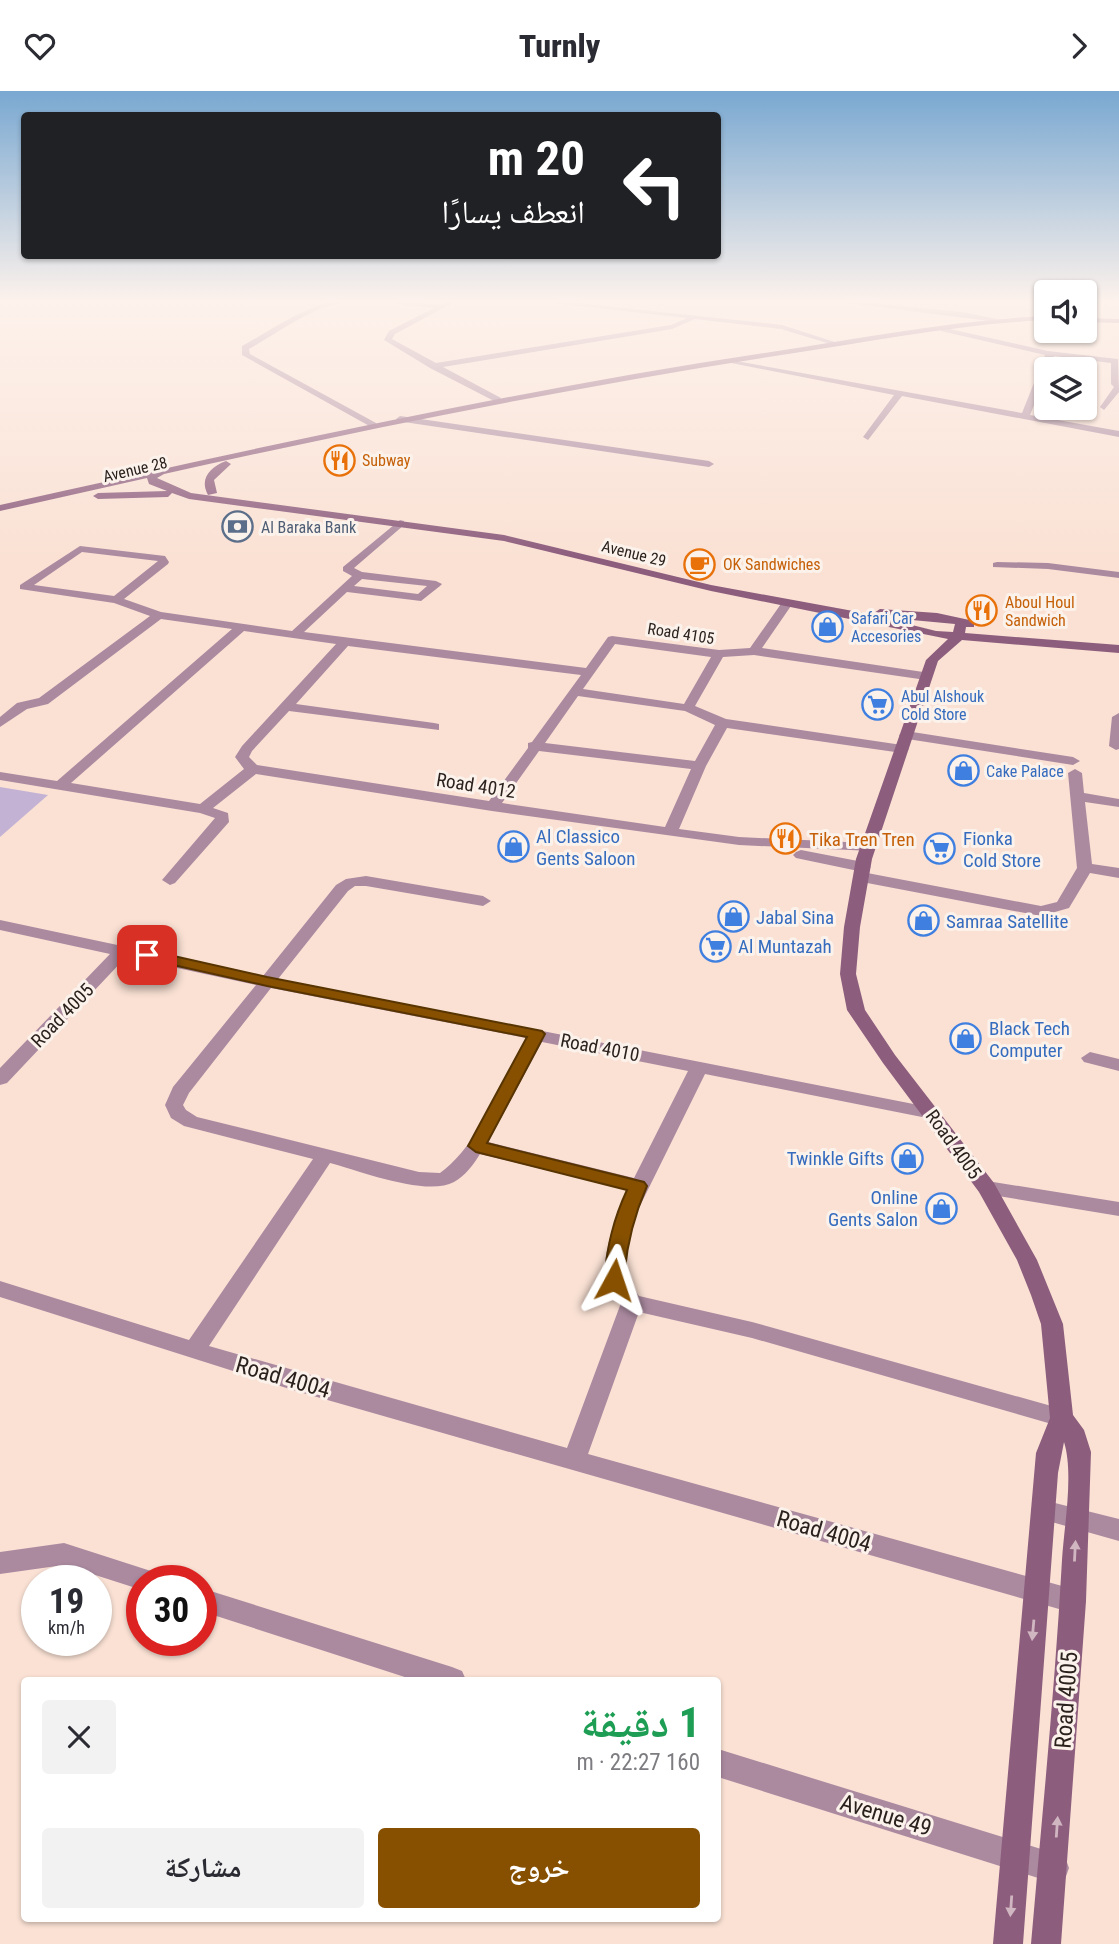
<!DOCTYPE html>
<html lang="ar">
<head>
<meta charset="utf-8">
<style>
	:root { --surface:#fff; --page:#f2f2f3; --text:#2b2b33; --muted:#7c7c81; --accent:#865000 }
	body { margin:0; font-family:"Roboto Condensed","Noto Naskh Arabic",sans-serif; background:var(--page); color:var(--text); direction:rtl; height:100vh; display:flex; flex-direction:column; font-size:26px; white-space:nowrap }
	* { box-sizing:border-box; margin:0 }
	p { font-size:23px; color:var(--muted) }
	.icon { flex:none; width:38px; height:38px; fill:none; stroke:currentColor; stroke-width:2; stroke-linecap:round; stroke-linejoin:round }
	.map { position:relative; flex:1; overflow:hidden; direction:ltr }
	.side { position:absolute; left:21px; top:1586px; width:700px; height:245px; display:flex; flex-direction:column; background:var(--surface); border-radius:7px; box-shadow:0 2px 5px #0004; direction:rtl }
	.side>* { flex:none }
	.hud { position:absolute; left:21px; top:21px; width:700px; height:147px; border-radius:7px; box-shadow:0 2px 5px #0004; direction:rtl; background:#202124; color:#fff; overflow:hidden }
	.buttons { position:absolute; left:1034px; top:189px; display:grid; gap:14px }
	.buttons a { display:grid; place-items:center; width:63px; height:63px; border-radius:7px; background:var(--surface); box-shadow:0 2px 5px #0004; font-size:35px }
	.speed { position:absolute; left:21px; top:1474px; display:flex; gap:14px; font-size:35px; font-weight:700; text-align:center }
	.speed>* { display:grid; place-content:center; width:91px; height:91px; border-radius:50%; background:var(--surface); box-shadow:0 2px 5px #0004; line-height:1 }
	.speed small { font-size:18px; font-weight:400 }
	.speed .limit { border:10px solid #d22; background:#fff; color:#111 }
	.pin { position:absolute; display:grid; place-items:center; width:60px; height:60px; color:#fff; margin:-30px; border-radius:14px; box-shadow:0 4px 10px #0006 }
	.me { position:absolute; width:77px; margin:-38px; rotate:5deg; stroke-linejoin:round; filter:drop-shadow(0 0 5px #0008) }
	.turn { display:flex; align-items:center; gap:24px; height:147px; padding:0 21px; font-size:32px }
	.turn .icon { width:91px; height:91px; stroke-width:2.5 }
	.turn b { display:block; font-size:49px; line-height:60px }
	.round { display:grid; place-items:center; flex:none; width:74px; height:74px; border-radius:7px; background:var(--page) }
	.overview { display:flex; align-items:center; justify-content:space-between; height:119px; padding:0 21px }
	h1 { font-size:42px; font-weight:800; line-height:52px; color:#1e9e55 }
	.button { display:flex; gap:14px; margin-top:auto; padding:14px 21px }
	.button a { flex:1; height:80px; border-radius:7px; background:var(--accent); color:#fff; font-size:28px; font-weight:800; line-height:80px; text-align:center }
	.button a+a { background:var(--page); color:var(--text) }
	header { display:flex; justify-content:space-between; align-items:center; height:91px; padding:0 21px; background:var(--surface); font-size:32px; font-weight:800 }
	.map>svg:first-child { display:block }
</style>
</head>
<body>
<header><svg class="icon" aria-label="forward" viewBox="0 0 24 24"><path d="M9 5l7 7-7 7"/></svg>Turnly<svg class="icon" aria-label="heart" viewBox="0 0 24 24"><path d="M12 20l-8-8c-3-5 5-10 8-4 3-6 11-1 8 4z"/></svg></header>
<div class="map">
<svg width="1119" height="1853" viewBox="0 0 1119 1853">
	<rect width="100%" height="100%" fill="#fae1d4"/>
	<path fill="#c4b2d4" d="M0 696 48 704 0 746Z"/>
	<g fill="none" stroke-linecap="round" stroke-linejoin="round">
		<path fill="#ab8aa0" fill-rule="evenodd" d="M348 208H381L441 214 452 208H460L395 243 392 248 436 272 671 234 687 227 543 211 540 208 782 234 841 253 837 255 781 238 695 228 672 238 443 276 501 307 498 312 430 277 384 249 389 240 434 217C402 214 367 206 336 213 306 220 276 243 249 258L250 263 376 332 377 334 373 337 242 264V255C275 237 310 211 348 208Z
			M814 208H834L962 221 1002 229 998 231Z
			M941 236 1048 260 1118 268 1119 301 1104 319 1100 316 1114 296 1111 293V272L1054 265 1030 324 1119 340V346L902 305 868 349 863 346 894 304 721 270 725 268 1022 322 1045 264 941 240Z
			M400 325 709 370 714 373 709 376 397 330 396 328Z
			M400 429 404 430V434L354 477 362 481 436 490 442 493 440 495 421 510 347 501 304 541 586 577 608 546 612 545 719 559 750 557 783 510 787 509 793 512 762 557 930 582V588L926 589 754 564 723 566 695 615 726 628 902 654 909 658 902 662 727 637 706 675 679 738 739 746 867 752 875 757 872 760 739 754 492 720 256 683 213 717 228 722 229 731 175 792 170 794 162 789 215 727 200 722 0 689V681L57 690 232 538 161 528 48 613 27 618 0 636V626L17 612 39 607 150 525 114 512 20 498V494L80 455 165 465 169 471 168 473 124 508 161 521 292 540 352 485 343 480V476ZM82 461 158 470 114 505 34 494ZM362 488 427 495 418 503 354 495ZM244 540 336 553 242 655 235 666 244 678 200 713 71 692ZM615 553 711 566 684 613 583 598ZM348 555 581 584 532 651 528 652V657L489 710 257 674 249 666 252 660 289 620 439 639V633L434 632 296 613ZM578 605 685 620 715 634 695 670 545 652ZM539 660 691 678 665 736 502 712Z
			M997 471 1048 472 1119 481V487L1048 478 993 476V472Z
			M1119 622V658L1116 659 1109 655 1112 626Z
			M906 640 1073 666 1080 670 1073 674 901 647 899 644Z
			M1075 678 1082 682 1084 702 1119 708V716L1085 711 1092 773 1119 777V787L1090 782 1069 817 1041 825 862 791 854 786 862 781 1041 815 1057 811 1077 777 1068 682Z
			M801 759 863 771 871 776 863 781 796 767 793 764 796 761Z
			M366 785 483 805 491 810 483 815 366 795H355L348 800 278 888 939 1018 941 1022 939 1026 932 1028 705 983 635 1125 627 1151 625 1187 639 1205 752 1231 1062 1318 1070 1320 1074 1327 1070 1334 1062 1336 752 1247 639 1221 588 1363 1073 1498 1082 1502 1086 1510 1082 1518 1073 1522 296 1300 0 1206V1190L189 1249 313 1068 184 1035 171 1027 165 1014 173 996 256 894 126 866 7 992 0 994V977L110 863 0 839V829L263 885 336 794 346 788ZM271 897 526 947C504 989 479 1054 440 1082L419 1081 197 1026 186 1019 183 1014 189 1002ZM542 951 688 980 634 1087 488 1051ZM480 1063 628 1099C613 1130 606 1155 603 1189L621 1212 567 1357 209 1255 330 1072C360 1080 427 1106 454 1091 465 1085 474 1073 480 1063Z
			M1090 961 1119 968V980L1084 971 1081 967Z
			M987 1090 1119 1111V1125L980 1102 977 1097 980 1092Z
			M1043 1409 1119 1428V1450L1034 1426 1031 1419 1034 1412Z
			M64 1452 154 1481 158 1489H142V1499L64 1474 0 1483V1461Z
			M201 1497 452 1576 462 1580 466 1589H414L201 1520Z
			M718 1658 1054 1762 1065 1766 1069 1777 1065 1788 1054 1792 718 1686Z"/>
		<path fill="#8d5d7d" fill-rule="evenodd" d="M1046 225V229C960 233 874 250 788 263 578 295 371 337 164 383L157 387 191 402 504 444 711 494 864 522 936 540 953 541 955 533 880 526 874 522 880 518 937 522 974 530V536H966L965 542 1119 554V562L962 549 938 570 872 768 860 836 856 883 865 919 895 964 994 1092 1037 1169 1063 1233 1073 1324 1084 1339 1091 1361 1086 1510 1061 1853H1031C1042 1725 1055 1597 1062 1469 1064 1435 1074 1383 1064 1351L1058 1382 1023 1853H993L1036 1362 1050 1327 1041 1233 1031 1204 1017 1169 979 1101 883 972 847 919 840 883 844 836 856 768 926 569 948 548 711 500 504 450 189 408 172 402 168 406 98 408 93 405 98 402 167 400 149 393 147 387 0 420V414C256 357 511 300 771 261 862 247 954 229 1046 225Z
			M1085 227 1119 228V232L1085 231Z
			M226 370 231 373 214 389 217 402 208 404C199 388 210 376 226 370Z"/>
	</g>
	<defs><path id="oneway-solid" d="M-6-.8H1V-3.2L6.5 0L1 3.2V.8H-6Z" transform="scale(1.75)"/></defs>
	<g fill="#d0b6c0">
		<use href="#oneway-solid" transform="translate(1075 1460) rotate(-87)"/>
		<use href="#oneway-solid" transform="translate(1033 1539) rotate(95)"/>
		<use href="#oneway-solid" transform="translate(1057 1736) rotate(-86)"/>
		<use href="#oneway-solid" transform="translate(1011 1815) rotate(94)"/>
	</g>
	<linearGradient id="sky" x2="0" y2="1"><stop stop-color="#79a8d1"/><stop offset="0.45" stop-color="#fdf2ec"/><stop offset="1" stop-color="#fdf2ec" stop-opacity="0"/></linearGradient>
	<rect width="1119" height="467" fill="url(#sky)"/>
	<path fill="#865000" stroke="#573400" stroke-width="2" d="M147 859 267 886 542 940 545 943 487 1052 644 1091 647 1095C633 1127 626 1155 624 1189L621 1194H607L604 1189C607 1156 613 1129 627 1099L476 1061 468 1055 527 946 267 895 142 867 140 864Z"/>
	<defs>
		<symbol id="restaurant-ring" viewBox="-11 -11 22 22"><circle r="9.5" fill="#fcf2ec" stroke="#e8710a" stroke-width="1.5"/><path d="M-5-6h1v4h1v-4h1v4h1v-4h1v5L-1.5 .5V6h-2V.5L-5-1ZM5-6V6H3V1.5H1.5Q1.5-4 5-6Z" fill="#e8710a"/></symbol>
		<symbol id="bank-ring" viewBox="-11 -11 22 22"><circle r="9.5" fill="#fcf2ec" stroke="#5c6f8a" stroke-width="1.5"/><path d="M-6-4H6V4H-6ZM0-2.3a2.3 2.3 0 1 0 0 4.6a2.3 2.3 0 1 0 0-4.6Z" fill="#5c6f8a"/></symbol>
		<symbol id="cafe-ring" viewBox="-11 -11 22 22"><circle r="9.5" fill="#fcf2ec" stroke="#e8710a" stroke-width="1.5"/><path d="M-5.5-4.5H6V0H3Q3 3.5 0 3.5H-2.5Q-5.5 3.5-5.5 0ZM3-3.2v2h1.7v-2ZM-6 4.5H4V6H-6Z" fill="#e8710a"/></symbol>
		<symbol id="shop-ring" viewBox="-11 -11 22 22"><circle r="9.5" fill="#fcf2ec" stroke="#3f7fe0" stroke-width="1.5"/><path d="M-5-2.5h2.3a2.7 3.5 0 0 1 5.4 0H5L5.5 6h-11ZM-1.5-2.5h3a1.5 2.3 0 0 0-3 0Z" fill="#3f7fe0"/></symbol>
		<symbol id="supermarket-ring" viewBox="-11 -11 22 22"><circle r="9.5" fill="#fcf2ec" stroke="#3f7fe0" stroke-width="1.5"/><path d="M-6-5.5h2.5l.6 2H6L4.5 2H-2.5L-4.4-4H-6ZM-1.5 3.2a1.3 1.3 0 1 0 .1 0ZM3 3.2a1.3 1.3 0 1 0 .1 0Z" fill="#3f7fe0"/></symbol>
	</defs>
	<g fill-rule="evenodd">
		<use href="#restaurant-ring" x="322" y="352" width="35" height="35"/>
		<use href="#bank-ring" x="220" y="418" width="35" height="35"/>
		<use href="#cafe-ring" x="682" y="456" width="35" height="35"/>
		<use href="#restaurant-ring" x="964" y="502" width="35" height="35"/>
		<use href="#shop-ring" x="810" y="518" width="35" height="35"/>
		<use href="#supermarket-ring" x="860" y="596" width="35" height="35"/>
		<use href="#shop-ring" x="946" y="662" width="35" height="35"/>
		<use href="#restaurant-ring" x="768" y="730" width="35" height="35"/>
		<use href="#shop-ring" x="496" y="738" width="35" height="35"/>
		<use href="#supermarket-ring" x="922" y="740" width="35" height="35"/>
		<use href="#shop-ring" x="716" y="808" width="35" height="35"/>
		<use href="#shop-ring" x="906" y="812" width="35" height="35"/>
		<use href="#supermarket-ring" x="698" y="838" width="35" height="35"/>
		<use href="#shop-ring" x="948" y="930" width="35" height="35"/>
		<use href="#shop-ring" x="890" y="1050" width="35" height="35"/>
		<use href="#shop-ring" x="924" y="1100" width="35" height="35"/>
	</g>
	<g text-anchor="middle" stroke-width="6" stroke-linejoin="round" paint-order="stroke">
		<g font-size="16" fill="#c56008" stroke="#fcf2ec" text-anchor="start">
			<text x="362" y="375">Subway</text>
			<text x="723" y="479">OK Sandwiches</text>
			<text x="1005" y="517">Aboul Houl<tspan x="1005" dy="18">Sandwich</tspan></text>
		</g>
		<g font-size="16" fill="#2b221e" stroke="#fcf2ec">
			<text transform="translate(135 378) rotate(-13)" y="6">Avenue 28</text>
			<text transform="translate(634 462) rotate(14)" y="6">Avenue 29</text>
			<text transform="translate(681 542) rotate(9)" y="6">Road 4105</text>
		</g>
		<g font-size="16" fill="#4e5e75" stroke="#fcf2ec" text-anchor="start">
			<text x="261" y="442">Al Baraka Bank</text>
		</g>
		<g font-size="16" fill="#366cbe" stroke="#fcf2ec" text-anchor="start">
			<text x="851" y="533">Safari Car<tspan x="851" dy="18">Accesories</tspan></text>
			<text x="901" y="611">Abul Alshouk<tspan x="901" dy="18">Cold Store</tspan></text>
			<text x="986" y="686">Cake Palace</text>
		</g>
		<g font-size="19" fill="#2b221e" stroke="#fcf2ec">
			<text transform="translate(476 694) rotate(9)" y="7">Road 4012</text>
			<text transform="translate(62 924) rotate(-46)" y="7">Road 4005</text>
			<text transform="translate(600 956) rotate(11)" y="7">Road 4010</text>
			<text transform="translate(954 1053) rotate(54)" y="7">Road 4005</text>
		</g>
		<g font-size="19" fill="#366cbe" stroke="#fcf2ec" text-anchor="start">
			<text x="536" y="752">Al Classico<tspan x="536" dy="22">Gents Saloon</tspan></text>
			<text x="963" y="754">Fionka<tspan x="963" dy="22">Cold Store</tspan></text>
			<text x="756" y="833">Jabal Sina</text>
			<text x="946" y="837">Samraa Satellite</text>
			<text x="738" y="862">Al Muntazah</text>
			<text x="989" y="944">Black Tech<tspan x="989" dy="22">Computer</tspan></text>
			<text x="884" y="1074" text-anchor="end">Twinkle Gifts</text>
			<text x="918" y="1113" text-anchor="end">Online<tspan x="918" dy="22">Gents Salon</tspan></text>
		</g>
		<g font-size="19" fill="#c56008" stroke="#fcf2ec" text-anchor="start">
			<text x="809" y="755">Tika Tren Tren</text>
		</g>
		<g font-size="23" fill="#2b221e" stroke="#fcf2ec">
			<text transform="translate(283 1286) rotate(16)" y="8">Road 4004</text>
			<text transform="translate(824 1440) rotate(16)" y="8">Road 4004</text>
			<text transform="translate(1066 1609) rotate(-86)" y="8">Road 4005</text>
			<text transform="translate(886 1724) rotate(17)" y="8">Avenue 49</text>
		</g>
	</g>
</svg>
<div class="buttons">
<a><svg class="icon" aria-label="sound" viewBox="0 0 24 24"><path d="M4 9h4l5-4v14l-5-4H4zM17 9q2 3 0 6"/></svg></a>
<a><svg class="icon" aria-label="layers" viewBox="0 0 24 24"><path d="M12 4l9 5-9 5-9-5zM3 14l9 5 9-5"/></svg></a>
</div>
<div class="speed"><div>19<small>km/h</small></div><div class="limit">30</div></div>
<div class="pin" style="left:147px;top:864px;background:#d93025"><svg class="icon" aria-label="arrive" viewBox="0 0 24 24"><path d="M6 21V4h12l-3 4 3 4H6"/></svg></div>
<svg class="me" style="left:614px;top:1189px" viewBox="-20 -20 40 40"><path d="M0-17L14 15 0 8-14 15z" fill="#865000" stroke="#fff" stroke-width="4"/></svg>
<div class="hud">
<div class="turn"><svg class="icon" aria-label="left" viewBox="0 0 24 24"><path d="M17 20v-9H6M10 6l-5 5 5 5"/></svg><div><b>20 m</b>انعطف يسارًا</div></div>
</div>
<section class="side">
<div class="overview"><div><h1>1 دقيقة</h1><p>160 m · 22:27</p></div><a class="round"><svg class="icon" aria-label="close" viewBox="0 0 24 24"><path d="M6 6l12 12M18 6L6 18"/></svg></a></div>
<div class="button"><a>خروج</a><a>مشاركة</a></div>
</section>
</div>
</body>
</html>
